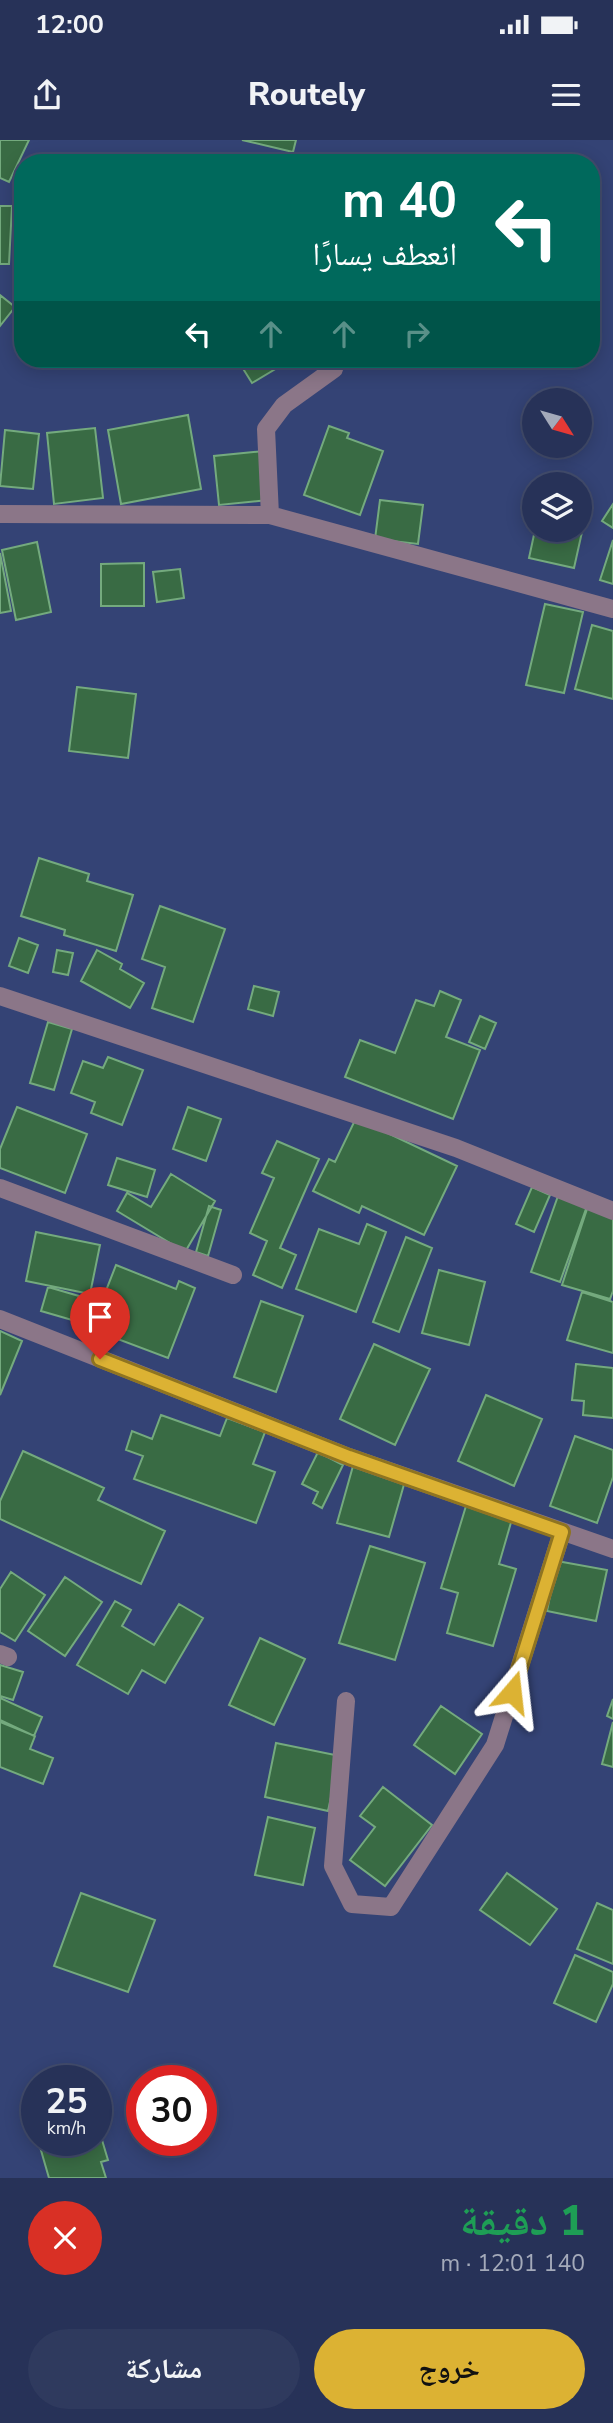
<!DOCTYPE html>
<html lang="ar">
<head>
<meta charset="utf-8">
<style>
	:root { --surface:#273258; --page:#2f3a5e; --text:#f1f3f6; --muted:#a4aaba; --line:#434d6e; --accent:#dcb233 }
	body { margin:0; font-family:"Nunito Sans","Noto Naskh Arabic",sans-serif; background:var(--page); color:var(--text); direction:rtl; height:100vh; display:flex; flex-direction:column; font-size:26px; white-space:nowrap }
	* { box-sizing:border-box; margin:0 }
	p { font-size:23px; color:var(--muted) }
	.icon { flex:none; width:38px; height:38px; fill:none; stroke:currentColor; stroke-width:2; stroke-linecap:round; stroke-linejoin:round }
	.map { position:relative; height:2038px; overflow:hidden; direction:ltr }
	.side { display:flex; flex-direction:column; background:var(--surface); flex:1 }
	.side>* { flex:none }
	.top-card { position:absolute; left:14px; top:14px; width:586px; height:214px; border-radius:28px; box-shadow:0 4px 18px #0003,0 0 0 2px var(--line); direction:rtl; background:#00695c; color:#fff; overflow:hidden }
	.needle { width:46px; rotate:127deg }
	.fabs { position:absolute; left:522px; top:248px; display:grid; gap:14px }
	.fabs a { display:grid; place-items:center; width:70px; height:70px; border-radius:50%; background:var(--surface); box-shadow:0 4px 18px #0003,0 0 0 2px var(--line); font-size:35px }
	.speed { position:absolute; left:21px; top:1925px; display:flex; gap:14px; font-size:35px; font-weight:700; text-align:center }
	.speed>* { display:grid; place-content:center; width:91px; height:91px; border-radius:50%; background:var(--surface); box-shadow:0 4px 18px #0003,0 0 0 2px var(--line); line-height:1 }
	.speed small { font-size:18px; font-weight:400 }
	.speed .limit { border:10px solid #d22; background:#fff; color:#111 }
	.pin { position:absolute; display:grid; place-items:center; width:60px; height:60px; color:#fff; margin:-72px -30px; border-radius:50% 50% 50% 0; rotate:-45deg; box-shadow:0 0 7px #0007 }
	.pin .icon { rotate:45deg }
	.me { position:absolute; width:77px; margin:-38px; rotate:17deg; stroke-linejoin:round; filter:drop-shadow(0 0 5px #0008) }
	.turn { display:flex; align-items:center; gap:24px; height:147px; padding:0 28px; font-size:32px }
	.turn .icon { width:91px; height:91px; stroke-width:2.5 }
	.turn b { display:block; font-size:49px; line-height:60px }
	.lanes { display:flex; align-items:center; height:66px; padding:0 28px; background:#0003; justify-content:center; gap:35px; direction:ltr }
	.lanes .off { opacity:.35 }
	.round { display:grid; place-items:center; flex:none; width:74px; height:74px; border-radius:37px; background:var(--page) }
	.head { display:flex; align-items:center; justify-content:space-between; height:119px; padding:0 28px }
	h1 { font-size:42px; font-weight:800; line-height:52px; color:#1e9e55 }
	.cta { display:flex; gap:14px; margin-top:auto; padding:14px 28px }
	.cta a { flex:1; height:80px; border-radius:42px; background:var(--accent); color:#111; font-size:28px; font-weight:800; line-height:80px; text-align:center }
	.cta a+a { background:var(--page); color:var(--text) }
	.status { display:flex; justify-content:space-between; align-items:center; height:49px; padding:0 35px; background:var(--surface); direction:ltr }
	.status svg { height:19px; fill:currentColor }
	header { display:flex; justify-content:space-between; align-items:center; height:91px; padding:0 28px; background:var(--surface); font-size:32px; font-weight:800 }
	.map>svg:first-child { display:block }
</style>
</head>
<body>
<div class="status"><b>12:00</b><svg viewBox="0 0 49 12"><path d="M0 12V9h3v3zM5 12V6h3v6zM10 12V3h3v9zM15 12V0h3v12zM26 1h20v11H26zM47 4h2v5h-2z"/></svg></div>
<header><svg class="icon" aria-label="menu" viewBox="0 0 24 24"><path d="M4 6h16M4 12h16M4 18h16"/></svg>Routely<svg class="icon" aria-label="share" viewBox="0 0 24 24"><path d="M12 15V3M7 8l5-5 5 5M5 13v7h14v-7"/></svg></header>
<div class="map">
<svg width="613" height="2038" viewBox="0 0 613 2038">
	<rect width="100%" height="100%" fill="#344375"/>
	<path fill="#396b44" stroke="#74aa7e" stroke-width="2" d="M0 0H29L9 42 0 38Z
		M242 0H296L293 12Z
		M21 49H23V112L16 111Z
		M0 66H12L9 124H0Z
		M0 155 15 167 0 186Z
		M237 219H292L252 243Z
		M188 275 201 349 121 364 108 290Z
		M329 286 349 293 347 298 383 311 360 375 304 355Z
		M95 288 103 358 54 364 47 293Z
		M5 290 39 294 33 349 0 346Z
		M264 311 268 360 219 365 214 316Z
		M380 360 423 365 418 404 375 399Z
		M579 364 588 365 574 428 529 418 535 390H579Z
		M613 364V388L602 381Z
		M613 400V444L600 440Z
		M37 402 51 472 16 480 2 410Z
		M0 413 11 471 0 473Z
		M144 423V466H101V424Z
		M180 429 184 458 157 462 153 432Z
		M545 464 583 472 564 553 526 545Z
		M592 485 613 491V559L575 549Z
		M77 547 136 554 128 618 69 611Z
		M39 718 89 734 87 741 133 755 116 811 64 795 65 790 21 776Z
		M160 766 225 789 193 882 152 868 165 827 142 819Z
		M19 798 38 805 28 833 9 826Z
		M57 810 73 813 68 835 53 832Z
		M97 810 122 824 120 829 144 843 130 868 81 841Z
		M254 846 279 852 273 876 248 869Z
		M440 851 461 860 446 897 480 910 453 979 345 937 360 900 395 913 416 860 434 866Z
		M480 876 496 883 485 909 469 902Z
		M48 882 72 889 54 950 30 943Z
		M108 917 143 930 122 985 91 973 95 962 71 953 83 921 103 928Z
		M17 967 87 994 65 1053 0 1028V1009Z
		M188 967 221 979 206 1021 173 1009Z
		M356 978 457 1026 424 1095 362 1066 359 1073 313 1051 329 1019 335 1022Z
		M277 1001 319 1019 280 1108 296 1115 282 1148 253 1135 267 1101 250 1093 274 1038 262 1033Z
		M117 1018 155 1030 147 1057 108 1045Z
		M171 1034 215 1061 185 1112 117 1071 127 1053 151 1067Z
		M532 1047 550 1055 534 1092 516 1084Z
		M558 1056 587 1066 560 1142 531 1132Z
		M209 1066 221 1070 208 1116 196 1112Z
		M588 1066 613 1074V1151L610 1159 562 1145Z
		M367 1084 386 1092 356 1172 296 1149 319 1089 359 1104Z
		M36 1092 100 1105 90 1154 26 1141Z
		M406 1097 432 1108 399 1192 373 1182Z
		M116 1125 176 1149 179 1141 195 1148 168 1218 91 1189Z
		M439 1130 485 1142 469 1205 422 1193Z
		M48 1147 79 1156 72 1180 41 1171Z
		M582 1152 613 1162V1213L567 1200Z
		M261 1161 303 1176 276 1252 234 1237Z
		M0 1191 22 1201 0 1255Z
		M374 1204 430 1229 395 1305 340 1279Z
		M576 1224 613 1228V1278L583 1275 584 1261 572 1260Z
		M486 1255 542 1279 514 1346 458 1321Z
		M161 1275 220 1296 227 1278 265 1292 253 1324 275 1332 256 1383 134 1339 143 1316 126 1310 132 1291 152 1299Z
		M575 1296 613 1310V1337L597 1383 550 1366Z
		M23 1311 104 1348 98 1360 165 1391 141 1444 0 1379V1361Z
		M318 1312 343 1325 322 1368 313 1363 318 1352 302 1344Z
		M353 1326 405 1341 389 1397 337 1383Z
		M466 1366 512 1379 499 1424 516 1429 493 1506 447 1493 458 1453 441 1448Z
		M370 1406 425 1423 395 1520 339 1503Z
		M557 1421 607 1430 596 1481 547 1471Z
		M11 1432 45 1455 15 1501 0 1492V1449Z
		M65 1437 102 1462 65 1516 28 1491Z
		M115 1461 131 1470 122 1486 154 1505 179 1464 203 1478 165 1543 142 1530 128 1554 77 1525Z
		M260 1498 305 1519 274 1585 229 1565Z
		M0 1525 23 1532 13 1560 0 1556Z
		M0 1558 42 1577 34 1596 0 1580Z
		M613 1559V1579L607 1576Z
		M441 1566 482 1594 455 1634 414 1605Z
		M0 1582 35 1596 30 1609 53 1618 43 1644 0 1627Z
		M613 1582V1627L602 1624Z
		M276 1603 340 1616 328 1671 265 1657Z
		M383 1647 432 1685 385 1746 350 1720 375 1687 360 1676Z
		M268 1677 315 1688 303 1745 255 1735Z
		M507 1733 557 1769 530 1805 480 1770Z
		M81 1753 155 1780 128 1852 54 1826Z
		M597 1763 613 1770V1824L577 1809Z
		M575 1815 613 1832V1844L596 1882 554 1863Z
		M37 1974V1997L30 1976Z
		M96 1980 108 2020 101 2022 106 2038H49L38 2000H96Z"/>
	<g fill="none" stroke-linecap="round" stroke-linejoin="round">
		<path stroke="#8b7688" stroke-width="18" d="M0 374 270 375 613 469
			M270 375 266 289 284 265 334 229
			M0 856 456 1008 613 1071
			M0 1048 233 1135
			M0 1179 349 1317 613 1409
			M0 1514 8 1517
			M346 1561 333 1726 352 1764 391 1767 495 1605 562 1392"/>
	</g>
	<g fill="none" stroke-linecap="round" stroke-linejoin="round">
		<defs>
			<path id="route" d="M100 1219 349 1317 562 1392 512 1552"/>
		</defs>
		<use href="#route" stroke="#8f7421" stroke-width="18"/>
		<use href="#route" stroke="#dcb233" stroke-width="12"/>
	</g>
</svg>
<div class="fabs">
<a><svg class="needle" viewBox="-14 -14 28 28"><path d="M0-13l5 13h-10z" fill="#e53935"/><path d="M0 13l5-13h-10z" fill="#a4aaba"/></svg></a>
<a><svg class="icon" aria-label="layers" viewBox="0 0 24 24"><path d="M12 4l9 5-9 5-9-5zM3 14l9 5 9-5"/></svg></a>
</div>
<div class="speed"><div>25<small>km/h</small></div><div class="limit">30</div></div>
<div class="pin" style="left:100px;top:1219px;background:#d93025"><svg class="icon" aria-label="arrive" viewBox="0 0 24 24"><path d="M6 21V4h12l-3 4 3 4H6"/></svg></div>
<svg class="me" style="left:512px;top:1552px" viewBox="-20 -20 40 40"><path d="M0-17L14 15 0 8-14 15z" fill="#dcb233" stroke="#fff" stroke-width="4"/></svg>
<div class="top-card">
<div class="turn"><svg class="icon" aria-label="left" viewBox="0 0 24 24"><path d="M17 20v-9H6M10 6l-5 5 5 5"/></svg><div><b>40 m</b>انعطف يسارًا</div></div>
<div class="lanes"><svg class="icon" aria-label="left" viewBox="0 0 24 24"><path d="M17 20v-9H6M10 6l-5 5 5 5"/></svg><svg class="icon off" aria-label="ahead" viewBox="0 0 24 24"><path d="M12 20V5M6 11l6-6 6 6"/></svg><svg class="icon off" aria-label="ahead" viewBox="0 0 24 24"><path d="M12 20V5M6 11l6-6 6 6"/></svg><svg class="icon off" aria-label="right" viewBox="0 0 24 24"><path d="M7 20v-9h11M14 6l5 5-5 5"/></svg></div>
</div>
</div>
<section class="side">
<div class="head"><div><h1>1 دقيقة</h1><p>140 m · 12:01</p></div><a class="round" style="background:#d93025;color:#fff"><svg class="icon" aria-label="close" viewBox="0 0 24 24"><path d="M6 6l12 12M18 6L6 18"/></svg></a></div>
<div class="cta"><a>خروج</a><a>مشاركة</a></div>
</section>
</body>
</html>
